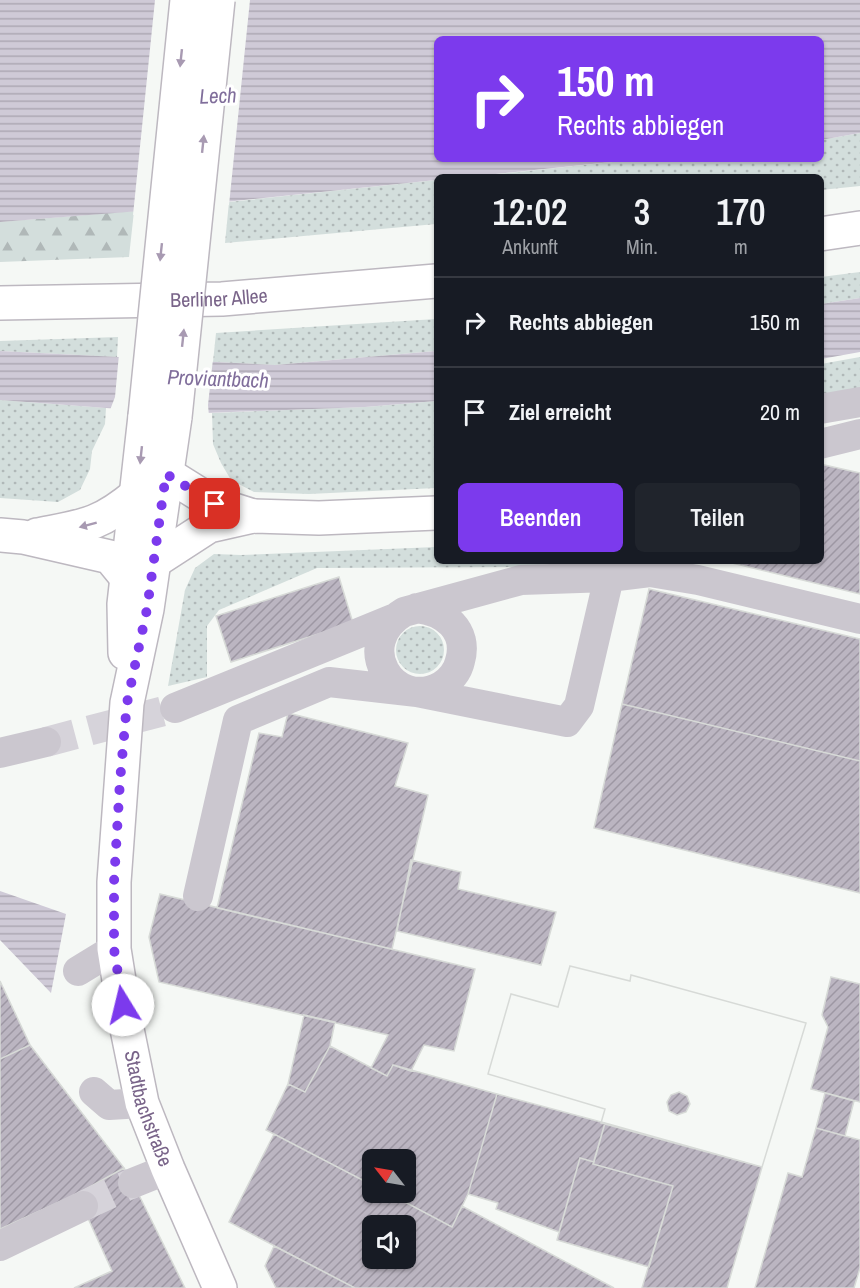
<!DOCTYPE html>
<html lang="de">
<head>
<meta charset="utf-8">
<style>
	:root { --surface:#171b24; --page:#20242c; --text:#f1f3f6; --muted:#9ea1a6; --line:#363941; --accent:#7c3aed }
	body { margin:0; font-family:"Archivo Narrow",sans-serif; background:var(--page); color:var(--text); height:100vh; display:flex; flex-direction:column; font-size:22px; white-space:nowrap }
	* { box-sizing:border-box; margin:0 }
	p { font-size:20px; color:var(--muted) }
	.icon { flex:none; width:33px; height:33px; fill:none; stroke:currentColor; stroke-width:2; stroke-linecap:round; stroke-linejoin:round }
	.map { position:relative; flex:1; overflow:hidden }
	.details { position:absolute; left:434px; top:174px; width:390px; height:390px; display:flex; flex-direction:column; background:var(--surface); border-radius:9px; box-shadow:0 2px 4px #0004 }
	.details>* { flex:none }
	.guide { position:absolute; left:434px; top:36px; width:390px; height:126px; border-radius:9px; box-shadow:0 2px 4px #0004; background:#7c3aed; color:#fff; overflow:hidden }
	.needle { width:39px; rotate:301deg }
	.controls { position:absolute; left:362px; top:1149px; display:grid; gap:12px }
	.controls a { display:grid; place-items:center; width:54px; height:54px; border-radius:9px; background:var(--surface); box-shadow:0 2px 4px #0004; font-size:30px }
	.pin { position:absolute; display:grid; place-items:center; width:51px; height:51px; color:#fff; margin:-26px; border-radius:12px; box-shadow:0 3px 9px #0006 }
	.me { position:absolute; width:66px; margin:-33px; rotate:351deg; stroke-linejoin:round; filter:drop-shadow(0 0 4px #0008) }
	.turn { display:flex; align-items:center; gap:21px; height:126px; padding:0 24px; font-size:27px }
	.turn .icon { width:78px; height:78px; stroke-width:2.5 }
	.turn b { display:block; font-size:42px; line-height:51px }
	.eta { display:flex; justify-content:space-evenly; align-items:center; height:102px; text-align:center }
	.eta b { font-size:36px; font-weight:600; line-height:42px }
	.action { display:flex; gap:12px; margin-top:auto; padding:12px 24px }
	.action a { flex:1; height:69px; border-radius:9px; background:var(--accent); color:#fff; font-size:24px; font-weight:600; line-height:69px; text-align:center }
	.action a+a { background:var(--page); color:var(--text) }
	ul { padding:0; list-style:none }
	li { display:flex; align-items:center; gap:18px; height:90px; padding:0 24px; border-top:2px solid var(--line) }
	li div { flex:1 }
	li b { display:block; font-size:22px }
	li em { font-style:normal }
	.map>svg:first-child { display:block }
</style>
</head>
<body>
<div class="map">
<svg width="860" height="1288" viewBox="0 0 860 1288">
	<defs>
		<pattern id="grass-dots" width="8" height="8" patternUnits="userSpaceOnUse" patternTransform="scale(1.5)"><rect width="8" height="8" fill="#d3dedc"/><path d="M2 2h.1M6 6h.1" fill="none" stroke="#b0b8b8" stroke-width="1.8" stroke-linecap="round"/></pattern>
		<pattern id="forest-firs" width="22" height="20" patternUnits="userSpaceOnUse" patternTransform="scale(1.5)"><rect width="22" height="20" fill="#d3dedc"/><path d="M5 1l3.5 6h-7zM16 11l3.5 6h-7z" fill="#b0b8b8"/></pattern>
		<pattern id="water-rules" width="6" height="5" patternUnits="userSpaceOnUse" patternTransform="scale(1.5)"><rect width="6" height="5" fill="#cfcad7"/><path d="M0 2.5h6" fill="none" stroke="#ada8b4"/></pattern>
		<pattern id="building-hatch" width="6" height="6" patternUnits="userSpaceOnUse" patternTransform="scale(1.5)"><rect width="6" height="6" fill="#bbb5c1"/><path d="M-1 1l2-2M0 6l6-6M5 7l2-2" fill="none" stroke="#9d97a3"/></pattern>
	</defs>
	<rect width="100%" height="100%" fill="#f5f8f5"/>
	<path fill="url(#grass-dots)" d="M860 133V186L821 190 820 177H469L641 159H820L821 140Z
		M436 180V224L225 243 229 202Z
		M860 272V298L821 304V277Z
		M436 319V351L275 365 213 362 216 333Z
		M118 337 117 357 0 351V341Z
		M860 357V388L821 397V364Z
		M0 400 106 408 105 424 92 451 90 469 80 490 58 502 0 498Z
		M436 401V488L309 494 254 492 231 480 221 463 213 444 212 413 365 407Z
		M436 547V561H576L519 567 317 568 219 610 207 626V677L168 686 185 590 195 568 214 554 241 555Z
		M396 650a24 24 0 1 1 48 0a24 24 0 1 1-48 0Z"/>
	<path fill="url(#forest-firs)" d="M134 211 129 257 0 262V222Z"/>
	<path fill="url(#water-rules)" d="M0 0H860V133L821 140 820 39H436V159H640L467 177H436V180L140 211 0 222Z
		M860 298V352L821 359V304Z
		M0 351 275 365 436 351V401L365 407 206 413 106 408 0 400Z
		M0 891 66 914 51 993 0 940Z"/>
	<path fill="#f5f8f5" d="M155 0H250L229 205 133 215Z
		M119 354 213 359 208 405 209 416 110 410 115 397Z"/>
	<path fill="url(#building-hatch)" stroke="#d7dad7" stroke-width="1.5" fill-rule="evenodd" d="M820 464 860 473V594L728 562 820 561Z
		M339 577 353 623 231 662 216 616Z
		M649 589 860 639V761L622 704Z
		M622 704 860 761V893L594 828Z
		M288 713 408 743 395 786 428 795 392 949 217 908 259 733 282 737Z
		M411 860 461 872 458 889 556 912 541 965 397 931Z
		M160 894 475 969 454 1051 424 1045 411 1071 393 1065 387 1076 371 1068 388 1035 159 982 149 937Z
		M570 966 630 981 631 975 806 1023 762 1167 601 1123 605 1109 488 1074 511 994 558 1007ZM679 1092 687 1096 690 1104 686 1112 677 1115 669 1111 667 1102 671 1095Z
		M570 966 630 981 631 975 806 1023 762 1167 601 1123 605 1109 488 1074 511 994 558 1007Z
		M831 977 860 984V1102L811 1089 828 1027 822 1015Z
		M0 981 30 1045 0 1059Z
		M304 1015 335 1022 330 1046 305 1092 288 1084Z
		M30 1045 124 1168 77 1194 0 1229V1059Z
		M330 1046 387 1076 393 1065 497 1094 468 1194 452 1227 386 1192H405V1160H372V1185L266 1130 288 1084 305 1092Z
		M825 1093 854 1101 845 1136 816 1128Z
		M497 1094 605 1123 594 1162 580 1158 559 1232 496 1209 498 1203 468 1194Z
		M605 1123 762 1167 727 1288H642L673 1186 593 1164Z
		M816 1128 860 1140V1268L854 1288H755L788 1173 802 1177Z
		M274 1134 372 1185V1192H386L452 1227 462 1206 614 1288H355L229 1222ZM372 1226H405V1258H372Z
		M580 1158 594 1162 593 1164 673 1186 649 1267 557 1240Z
		M124 1168 133 1183 185 1288H74L112 1271 77 1194Z
		M274 1246 355 1288H276L265 1266Z"/>
	<g fill="none" stroke-linecap="round" stroke-linejoin="round">
		<path stroke="#d6d3da" stroke-width="30" stroke-dasharray="30 15" stroke-linecap="butt" d="M46 742 175 708
			M83 1206 133 1183"/>
		<defs>
			<g id="major">
				<path d="M820 234 860 228"/>
				<path id="s1" d="M0 303 222 299 436 281"/>
				<path id="s2" d="M175 417 147 609 127 703 114 882V949L126 1024 142 1103 168 1169 220 1288"/>
				<path d="M167 474 215 504 253 516"/>
				<path d="M0 535 23 537 110 557 128 579"/>
				<path d="M37 535C83 526 99 526 137 494"/>
				<path d="M155 561 209 526 253 516 319 518 436 513"/>
				<path d="M125 653 124 604 145 416"/>
			</g>
		</defs>
		<use href="#major" stroke="#bdb8c0" stroke-width="36"/>
		<path stroke="#cbc7cf" stroke-width="30" d="M820 409 860 402
			M820 444 860 434
			M417 608C444 611 469 630 460 661 458 671 450 681 441 686 393 712 351 644 404 612L521 580 609 577 650 572 698 580 860 619
			M175 708 393 619
			M0 753 46 742
			M198 896 238 720 329 682 417 692 567 722 579 706 609 577
			M78 971 114 949
			M94 1092 109 1105 142 1103
			M133 1183 168 1169
			M0 1246 83 1206"/>
		<use href="#major" stroke="#fff" stroke-width="33"/>
		<defs>
			<path id="major-bridge" d="M145 416 187 0
				M175 417 218 0"/>
		</defs>
		<use href="#major-bridge" stroke="#bdb8c0" stroke-width="36" stroke-linecap="butt"/>
		<use href="#major-bridge" stroke="#fff" stroke-width="33"/>
	</g>
	<defs><path id="oneway-solid" d="M-6-.8H1V-3.2L6.5 0L1 3.2V.8H-6Z" transform="scale(1.5)"/></defs>
	<g fill="#a89ab2">
		<use href="#oneway-solid" transform="translate(181 58) rotate(96)"/>
		<use href="#oneway-solid" transform="translate(203 144) rotate(-84)"/>
		<use href="#oneway-solid" transform="translate(161 252) rotate(96)"/>
		<use href="#oneway-solid" transform="translate(183 338) rotate(-84)"/>
		<use href="#oneway-solid" transform="translate(141 455) rotate(96)"/>
		<use href="#oneway-solid" transform="translate(88 525) rotate(165)"/>
	</g>
	<g fill="none" stroke-linecap="round" stroke-linejoin="round">
		<path stroke="#7c3aed" stroke-width="10" stroke-dasharray="0 18" d="M123 1005 114 949V882L120 781 127 703 147 609 166 474 215 504"/>
	</g>
	<g text-anchor="middle" stroke-width="6" stroke-linejoin="round" paint-order="stroke">
		<g font-size="20" fill="#796489" stroke="#fff">
			<text dy="7" stroke="none"><textPath href="#s1" startOffset="219">Berliner Allee</textPath></text>
			<text dy="7" stroke="none"><textPath href="#s2" startOffset="700">Stadtbachstraße</textPath></text>
		</g>
		<g font-size="21" font-style="italic" fill="#806e9b" stroke="#fff">
			<text transform="translate(218 96) rotate(-2)" y="7">Lech</text>
			<text transform="translate(218 379) rotate(2)" y="7">Proviantbach</text>
		</g>
	</g>
</svg>
<div class="controls">
<a><svg class="needle" viewBox="-14 -14 28 28"><path d="M0-13l5 13h-10z" fill="#e53935"/><path d="M0 13l5-13h-10z" fill="#9ea1a6"/></svg></a>
<a><svg class="icon" aria-label="sound" viewBox="0 0 24 24"><path d="M4 9h4l5-4v14l-5-4H4zM17 9q2 3 0 6"/></svg></a>
</div>
<div class="pin" style="left:215px;top:504px;background:#d93025"><svg class="icon" aria-label="arrive" viewBox="0 0 24 24"><path d="M6 21V4h12l-3 4 3 4H6"/></svg></div>
<svg class="me" style="left:123px;top:1005px" viewBox="-20 -20 40 40"><circle r="19" fill="#fff"/><path d="M0-13L10 11 0 6-10 11z" fill="#7c3aed"/></svg>
<div class="guide">
<div class="turn"><svg class="icon" aria-label="right" viewBox="0 0 24 24"><path d="M7 20v-9h11M14 6l5 5-5 5"/></svg><div><b>150 m</b>Rechts abbiegen</div></div>
</div>
<section class="details">
<div class="eta">
<div><b>12:02</b><p>Ankunft</p></div>
<div><b>3</b><p>Min.</p></div>
<div><b>170</b><p>m</p></div>
</div>
<ul>
<li><svg class="icon" aria-label="right" viewBox="0 0 24 24"><path d="M7 20v-9h11M14 6l5 5-5 5"/></svg><div><b>Rechts abbiegen</b></div><em>150 m</em></li>
<li><svg class="icon" aria-label="arrive" viewBox="0 0 24 24"><path d="M6 21V4h12l-3 4 3 4H6"/></svg><div><b>Ziel erreicht</b></div><em>20 m</em></li>
</ul>
<div class="action"><a>Beenden</a><a>Teilen</a></div>
</section>
</div>
</body>
</html>
